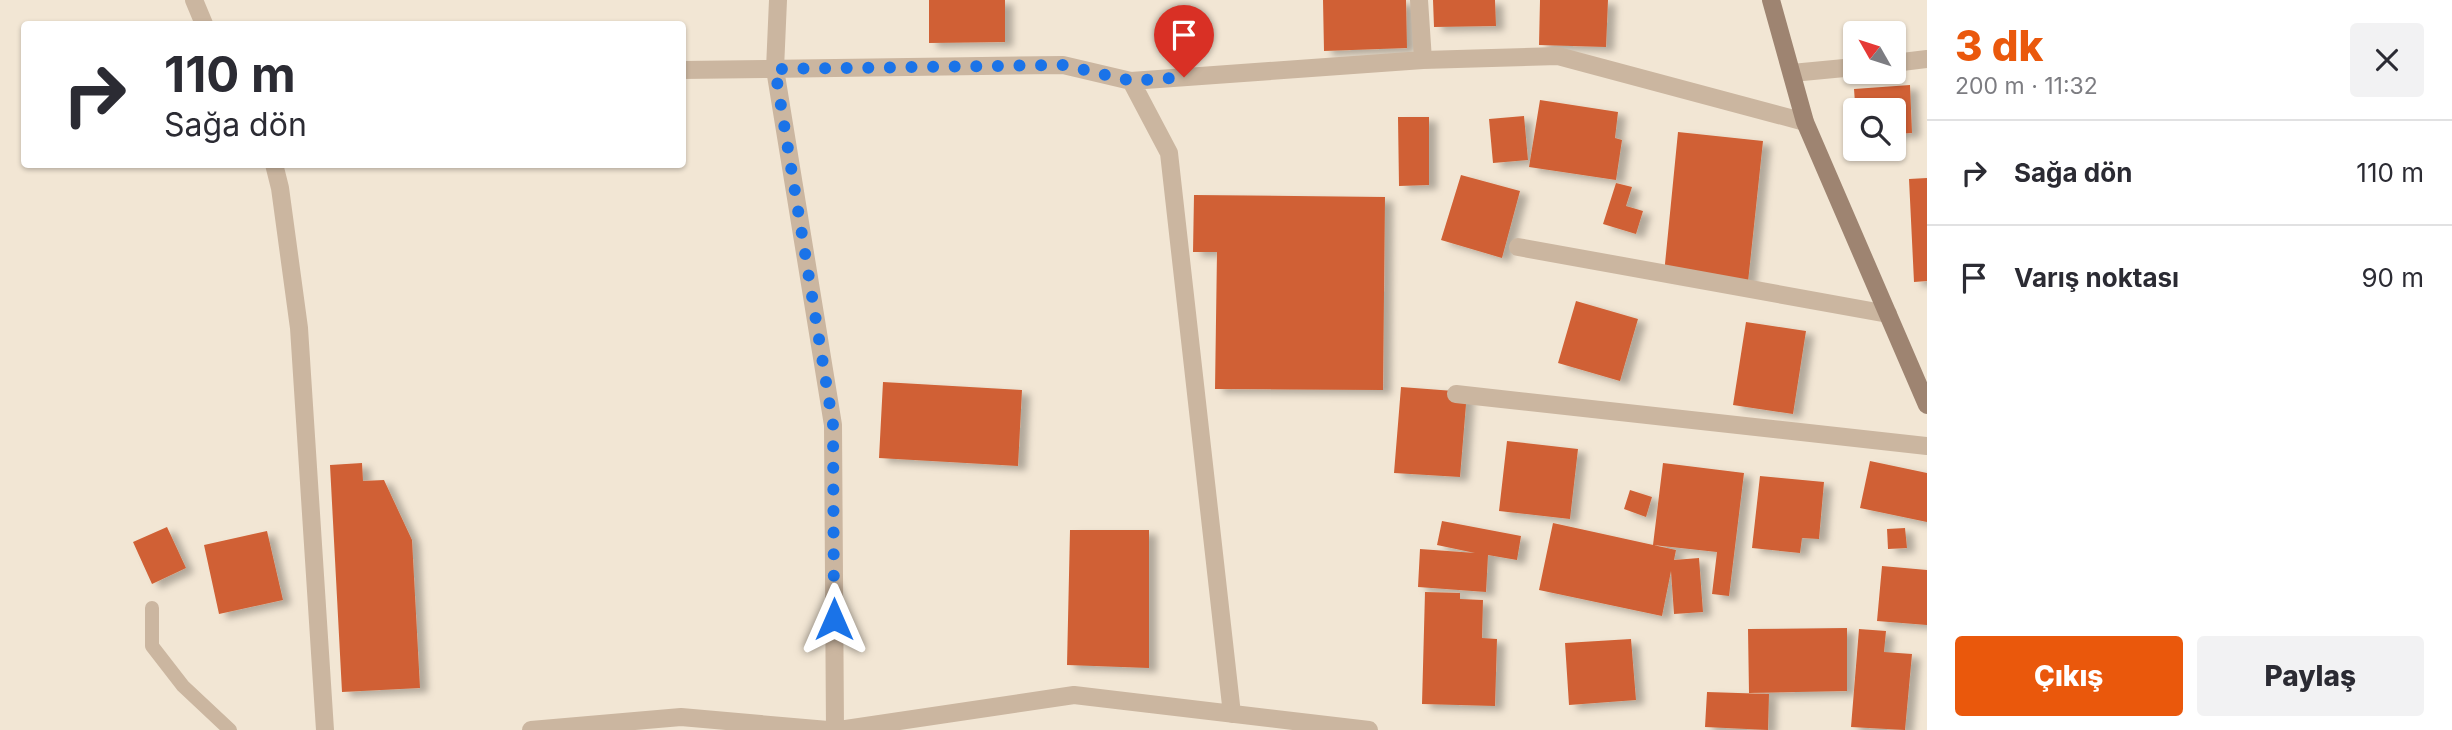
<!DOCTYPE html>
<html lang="tr">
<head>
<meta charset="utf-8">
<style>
	:root { --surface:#fff; --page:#f2f2f3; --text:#2b2b33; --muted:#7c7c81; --line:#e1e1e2; --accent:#ea580c }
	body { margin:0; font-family:Inter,sans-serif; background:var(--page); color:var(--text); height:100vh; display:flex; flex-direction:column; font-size:26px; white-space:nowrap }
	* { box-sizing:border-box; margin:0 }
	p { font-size:23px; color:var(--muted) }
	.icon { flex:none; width:38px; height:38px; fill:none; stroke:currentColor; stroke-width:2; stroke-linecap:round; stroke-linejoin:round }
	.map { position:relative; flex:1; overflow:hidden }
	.panel { display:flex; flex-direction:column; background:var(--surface); width:525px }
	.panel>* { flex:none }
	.top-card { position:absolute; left:21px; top:21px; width:665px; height:147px; border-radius:7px; box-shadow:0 2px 5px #0004; background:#fff; color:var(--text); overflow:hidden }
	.needle { width:46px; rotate:309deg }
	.controls { position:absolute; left:1843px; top:21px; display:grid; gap:14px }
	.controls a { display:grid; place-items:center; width:63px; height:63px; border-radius:7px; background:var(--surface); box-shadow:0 2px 5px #0004; font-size:35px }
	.pin { position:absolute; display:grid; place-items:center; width:60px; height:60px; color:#fff; margin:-72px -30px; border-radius:50% 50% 50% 0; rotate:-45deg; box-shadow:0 0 7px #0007 }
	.pin .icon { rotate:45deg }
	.me { position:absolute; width:77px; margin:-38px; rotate:0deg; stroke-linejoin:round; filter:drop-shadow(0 0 5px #0008) }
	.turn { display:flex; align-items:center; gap:24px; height:147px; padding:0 28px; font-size:32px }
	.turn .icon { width:91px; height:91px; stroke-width:2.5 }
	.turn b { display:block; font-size:49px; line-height:60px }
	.round { display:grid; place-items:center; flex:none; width:74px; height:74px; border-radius:7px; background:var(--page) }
	.head { display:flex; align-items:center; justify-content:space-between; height:119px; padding:0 28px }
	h1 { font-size:42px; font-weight:800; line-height:52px; color:var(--accent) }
	.action { display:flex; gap:14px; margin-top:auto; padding:14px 28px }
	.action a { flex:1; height:80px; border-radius:7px; background:var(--accent); color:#fff; font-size:28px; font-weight:800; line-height:80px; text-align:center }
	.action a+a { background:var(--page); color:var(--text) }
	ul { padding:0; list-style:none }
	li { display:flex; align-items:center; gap:21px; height:105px; padding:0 28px; border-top:2px solid var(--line) }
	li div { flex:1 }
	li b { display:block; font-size:26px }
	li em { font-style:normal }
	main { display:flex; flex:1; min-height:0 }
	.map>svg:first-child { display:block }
</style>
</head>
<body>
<main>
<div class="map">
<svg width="1927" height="730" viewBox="0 0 1927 730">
	<defs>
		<filter id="shadow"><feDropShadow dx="8" dy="4.5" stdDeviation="3.5" flood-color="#0004"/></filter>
	</defs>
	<rect width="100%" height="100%" fill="#f2e6d4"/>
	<path fill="#d06135" filter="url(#shadow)" d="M929 0H1005V42L929 43Z
		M1323 0H1406L1407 48 1324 51Z
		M1433 0H1495L1496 26 1434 27Z
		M1540 0H1608L1606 47 1539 45Z
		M1910 85 1912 133 1894 134V110H1855V137L1846 138 1844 104 1855 103 1854 89Z
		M1540 100 1618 112 1615 138 1622 140 1616 180 1529 167Z
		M1524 116 1528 160 1493 163 1489 119Z
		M1398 117H1429V185L1399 186Z
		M1678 132 1763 141 1748 282 1664 274Z
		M1461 175 1520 191 1502 258 1441 240Z
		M1927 178V281L1914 282 1909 179Z
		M1616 183 1632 187 1626 206 1643 211 1636 234 1603 224Z
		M1194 195 1385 197 1383 390 1215 389 1217 252H1193Z
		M1576 301 1638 319 1620 381 1558 363Z
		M1746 322 1806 331 1793 414 1733 405Z
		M883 382 1022 390 1018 466 879 458Z
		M1401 387 1467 392 1460 477 1394 473Z
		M1507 441 1578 449 1570 519 1499 511Z
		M1870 461 1927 473V522L1860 508Z
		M362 463 363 481 384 480 412 540 420 688 342 692 330 465Z
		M1663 463 1744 473 1729 596 1712 594 1717 552 1653 545Z
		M1760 476 1824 482 1819 539 1802 538 1800 553 1752 548Z
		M1630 490 1652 497 1646 517 1624 509Z
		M1442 521 1521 536 1517 560 1488 555 1486 592 1418 587 1420 549 1475 553 1437 545Z
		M1553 523 1676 550 1674 560 1699 558 1703 612 1674 614 1671 571 1662 616 1539 590Z
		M167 527 186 568 152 584 133 542Z
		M1905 528 1907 548 1888 549 1887 529Z
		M1070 530H1149V668L1067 665Z
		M267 531 283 600 219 614 204 545Z
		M1882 566 1927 570V625L1877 621Z
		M1425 592 1460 593V599L1483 600 1482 638 1497 639 1495 706 1422 704Z
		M1847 628V691L1749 693 1748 629Z
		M1859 629 1886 631 1884 652 1912 654 1905 730 1851 727Z
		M1631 639 1636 700 1569 705 1565 643Z
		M1707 692 1769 694 1768 730 1705 727Z"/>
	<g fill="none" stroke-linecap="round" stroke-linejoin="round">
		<path stroke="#cbb6a0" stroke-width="14" d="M152 608V646L183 686 230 730"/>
		<path stroke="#cbb6a0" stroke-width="18" d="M194 0 204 24
			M778 0 775 69 833 425 835 730
			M1419 0 1423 60
			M1894 63 1927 59
			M682 70 1063 65 1131 81 1169 153 1232 714
			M1792 73 1855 67
			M1131 81 1423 60 1558 56 1805 122
			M274 164 280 188 299 328 325 730
			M1518 247 1888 314
			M1456 394 1927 446
			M531 730 681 717 828 730
			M839 730 1074 695 1369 730"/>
		<path stroke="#9e8471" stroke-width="18" d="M1771 0 1805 122 1927 405"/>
	</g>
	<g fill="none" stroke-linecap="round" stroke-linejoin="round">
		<path stroke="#1a73e8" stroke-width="12" stroke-dasharray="0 21.6" d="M834 619 833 425 775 69 1063 65 1132 81 1184 77"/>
	</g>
</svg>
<div class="controls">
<a><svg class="needle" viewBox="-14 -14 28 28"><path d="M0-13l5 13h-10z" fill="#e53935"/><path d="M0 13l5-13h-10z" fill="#7c7c81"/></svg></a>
<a><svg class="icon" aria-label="search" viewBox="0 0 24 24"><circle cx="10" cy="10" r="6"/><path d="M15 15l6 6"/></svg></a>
</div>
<div class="pin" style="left:1184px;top:77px;background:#d93025"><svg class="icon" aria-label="arrive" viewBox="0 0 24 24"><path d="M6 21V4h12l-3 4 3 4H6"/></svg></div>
<svg class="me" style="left:834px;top:619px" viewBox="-20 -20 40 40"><path d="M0-17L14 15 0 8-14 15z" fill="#1a73e8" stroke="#fff" stroke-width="4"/></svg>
<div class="top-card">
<div class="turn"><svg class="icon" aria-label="right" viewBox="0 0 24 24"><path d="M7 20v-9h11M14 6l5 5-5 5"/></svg><div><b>110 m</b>Sağa dön</div></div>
</div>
</div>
<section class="panel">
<div class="head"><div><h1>3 dk</h1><p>200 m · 11:32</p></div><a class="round"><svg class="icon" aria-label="close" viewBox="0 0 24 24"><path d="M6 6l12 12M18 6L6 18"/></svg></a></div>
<ul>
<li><svg class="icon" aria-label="right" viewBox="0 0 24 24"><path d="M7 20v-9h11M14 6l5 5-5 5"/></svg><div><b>Sağa dön</b></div><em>110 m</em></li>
<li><svg class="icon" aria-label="arrive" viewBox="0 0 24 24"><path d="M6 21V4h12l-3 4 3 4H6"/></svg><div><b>Varış noktası</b></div><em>90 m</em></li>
</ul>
<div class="action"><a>Çıkış</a><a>Paylaş</a></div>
</section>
</main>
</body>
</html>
